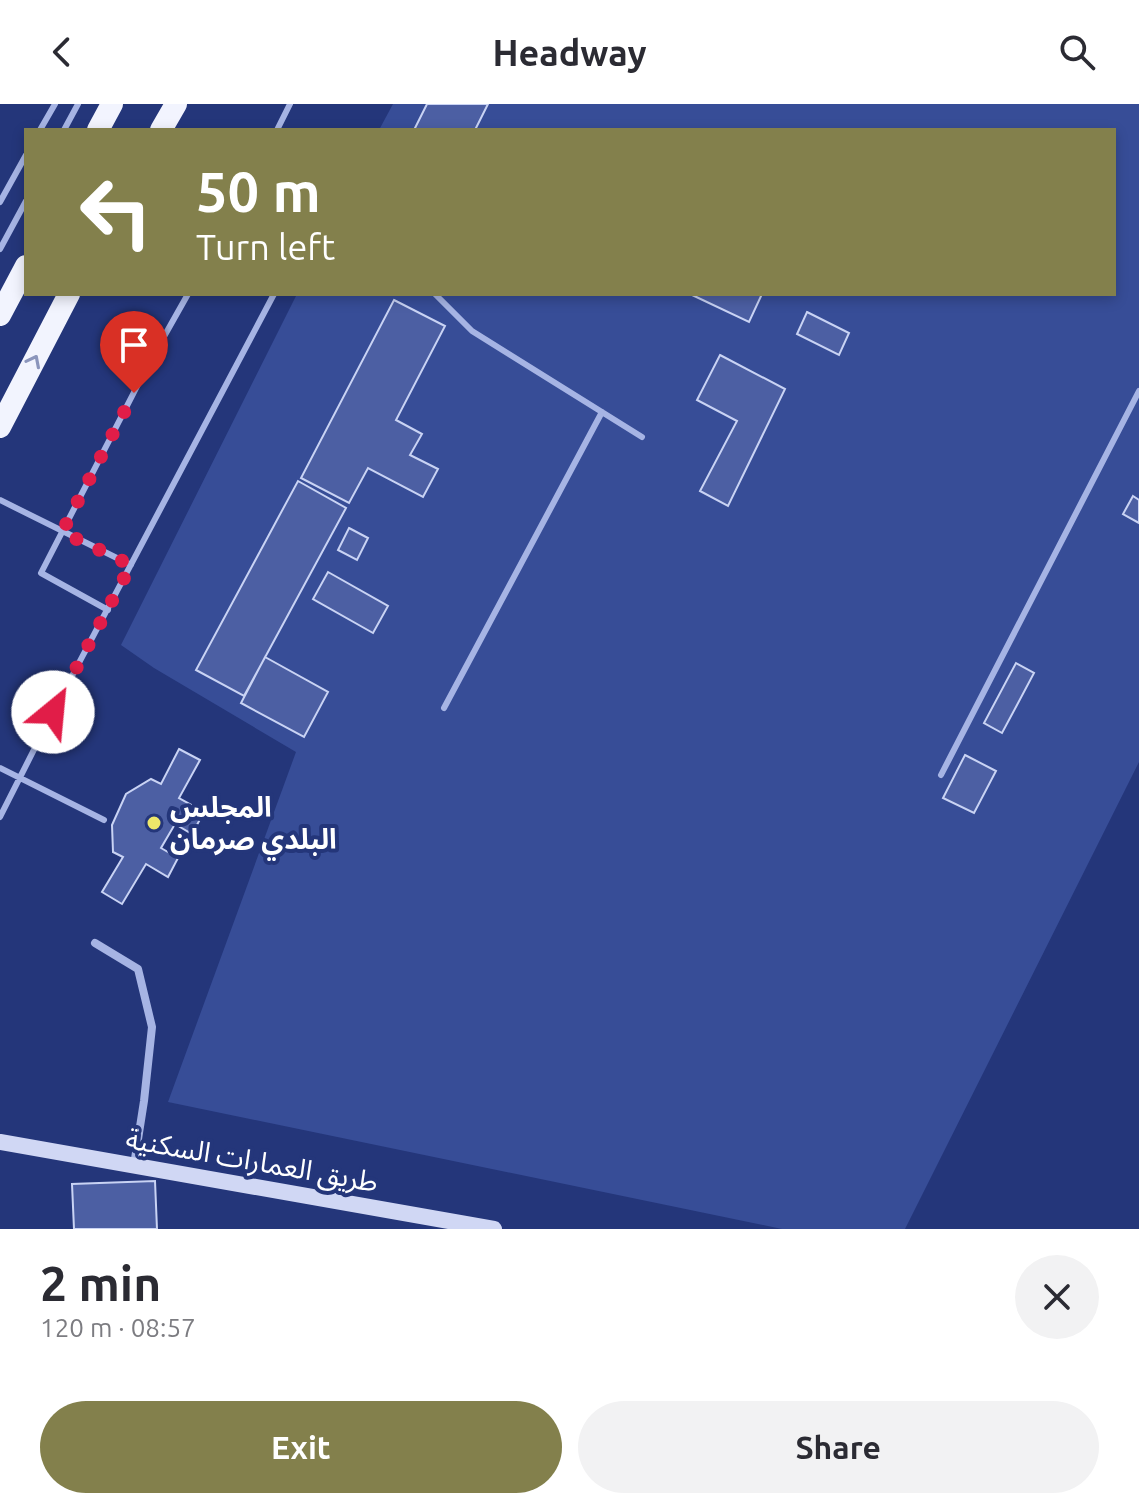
<!DOCTYPE html>
<html lang="en">
<head>
<meta charset="utf-8">
<style>
	:root { --surface:#fff; --page:#f2f2f3; --text:#2b2b33; --muted:#7c7c81; --accent:#83804c }
	body { margin:0; font-family:Ubuntu,"Noto Sans Arabic",sans-serif; background:var(--page); color:var(--text); height:100vh; display:flex; flex-direction:column; font-size:30px; white-space:nowrap }
	* { box-sizing:border-box; margin:0 }
	p { font-size:26px; color:var(--muted) }
	.icon { flex:none; width:44px; height:44px; fill:none; stroke:currentColor; stroke-width:2; stroke-linecap:round; stroke-linejoin:round }
	.map { position:relative; height:1125px; overflow:hidden }
	.details { display:flex; flex-direction:column; background:var(--surface); flex:1 }
	.details>* { flex:none }
	.banner { position:absolute; left:24px; top:24px; width:1092px; height:168px; border-radius:0px; box-shadow:0 4px 12px #0003; background:#83804c; color:#fff; overflow:hidden }
	.pin { position:absolute; display:grid; place-items:center; width:68px; height:68px; color:#fff; margin:-82px -34px; border-radius:50% 50% 50% 0; rotate:-45deg; box-shadow:0 0 8px #0007 }
	.pin .icon { rotate:45deg }
	.me { position:absolute; width:88px; margin:-44px; rotate:28deg; stroke-linejoin:round; filter:drop-shadow(0 0 6px #0008) }
	.turn { display:flex; align-items:center; gap:28px; height:168px; padding:0 40px; font-size:36px }
	.turn .icon { width:104px; height:104px; stroke-width:2.5 }
	.turn b { display:block; font-size:56px; line-height:68px }
	.round { display:grid; place-items:center; flex:none; width:84px; height:84px; border-radius:42px; background:var(--page) }
	.head { display:flex; align-items:center; justify-content:space-between; height:136px; padding:0 40px }
	h1 { font-size:48px; font-weight:700; line-height:60px }
	.primary-button { display:flex; gap:16px; margin-top:auto; padding:16px 40px }
	.primary-button a { flex:1; height:92px; border-radius:48px; background:var(--accent); color:#fff; font-size:32px; font-weight:700; line-height:92px; text-align:center }
	.primary-button a+a { background:var(--page); color:var(--text) }
	header { display:flex; justify-content:space-between; align-items:center; height:104px; padding:0 40px; background:var(--surface); font-size:36px; font-weight:700 }
	.map>svg:first-child { display:block }
</style>
</head>
<body>
<header><svg class="icon" aria-label="back" viewBox="0 0 24 24"><path d="M15 5l-7 7 7 7"/></svg>Headway<svg class="icon" aria-label="search" viewBox="0 0 24 24"><circle cx="10" cy="10" r="6"/><path d="M15 15l6 6"/></svg></header>
<div class="map">
<svg width="1139" height="1125" viewBox="0 0 1139 1125">
	<rect width="100%" height="100%" fill="#24367a"/>
	<path fill="#374d97" d="M393 0H1139V658L905 1125H782L168 998 296 648 154 564 121 541 297 190H1114V26H379Z"/>
	<path fill="#4c5fa3" stroke="#c9d3f4" stroke-width="2" d="M427 0H488L475 26H414Z
		M690 190H762L749 218Z
		M394 196 445 222 396 316 422 330 410 351 438 365 423 393 368 364 349 399 301 374Z
		M807 208 849 229 839 251 797 230Z
		M720 251 785 285 728 402 700 387 737 317 697 296Z
		M298 377 346 404 244 592 196 566Z
		M1133 392 1139 396V419L1123 410Z
		M349 424 368 434 357 456 338 446Z
		M328 468 388 502 373 529 313 495Z
		M265 553 328 588 304 633 241 599Z
		M1016 559 1034 569 1002 629 984 619Z
		M179 645 200 656 179 694 204 708 192 730 175 720 161 744 178 754 168 773 146 760 122 800 102 788 123 753 113 748 112 721 126 690 151 675 161 680Z
		M965 651 996 667 974 709 943 694Z
		M155 1077 157 1125H74L72 1080Z"/>
	<g fill="none" stroke-linecap="round" stroke-linejoin="round">
		<path stroke="#a6b4e4" stroke-width="6" d="M40 26 55 0
			M64 26 78 0
			M277 26 290 0
			M0 98 26 51
			M0 145 26 97
			M435 190 472 227 642 333
			M0 396 131 461
			M108 506 41 469 148 261 188 190
			M444 604 602 308
			M0 664 104 716
			M941 671 1139 287
			M0 713 53 608 274 190"/>
		<path stroke="#a6b4e4" stroke-width="8" d="M95 839 138 865 152 923 144 997 134 1061"/>
		<path stroke="#d0d7f4" stroke-width="16" d="M0 1038 494 1125"/>
		<path stroke="#f2f4fe" stroke-width="22" d="M98 26 112 0
			M161 26 176 0
			M0 211 26 162
			M0 323 69 190"/>
	</g>
	<defs><path id="oneway-chevron" d="M-2-3.5L2.5 0L-2 3.5" fill="none" stroke-width="1.6" stroke-linecap="round" stroke-linejoin="round" transform="scale(2)"/></defs>
	<use stroke="#8b95bc" href="#oneway-chevron" transform="translate(34 257) rotate(-63)"/>
	<g fill="none" stroke-linecap="round" stroke-linejoin="round">
		<path stroke="#e11d48" stroke-width="14" stroke-dasharray="0 25.2" d="M53 608 131 461 62 428 134 289"/>
	</g>
	<circle fill="#eee76a" stroke="#24367a" stroke-width="3" cx="154" cy="719" r="8"/>
	<g text-anchor="middle" stroke-width="8" stroke-linejoin="round" paint-order="stroke">
		<g font-size="28" font-weight="bold" fill="#fff" stroke="#24367a" text-anchor="start">
			<text x="170" y="713">المجلس<tspan x="170" dy="32">البلدي صرمان</tspan></text>
		</g>
		<g font-size="28" fill="#fff" stroke="#24367a">
			<text transform="translate(252 1056) rotate(10)" y="10">طريق العمارات السكنية</text>
		</g>
	</g>
</svg>
<div class="pin" style="left:134px;top:289px;background:#d93025"><svg class="icon" aria-label="arrive" viewBox="0 0 24 24"><path d="M6 21V4h12l-3 4 3 4H6"/></svg></div>
<svg class="me" style="left:53px;top:608px" viewBox="-20 -20 40 40"><circle r="19" fill="#fff"/><path d="M0-13L10 11 0 6-10 11z" fill="#e11d48"/></svg>
<div class="banner">
<div class="turn"><svg class="icon" aria-label="left" viewBox="0 0 24 24"><path d="M17 20v-9H6M10 6l-5 5 5 5"/></svg><div><b>50 m</b>Turn left</div></div>
</div>
</div>
<section class="details">
<div class="head"><div><h1>2 min</h1><p>120 m · 08:57</p></div><a class="round"><svg class="icon" aria-label="close" viewBox="0 0 24 24"><path d="M6 6l12 12M18 6L6 18"/></svg></a></div>
<div class="primary-button"><a>Exit</a><a>Share</a></div>
</section>
</body>
</html>
